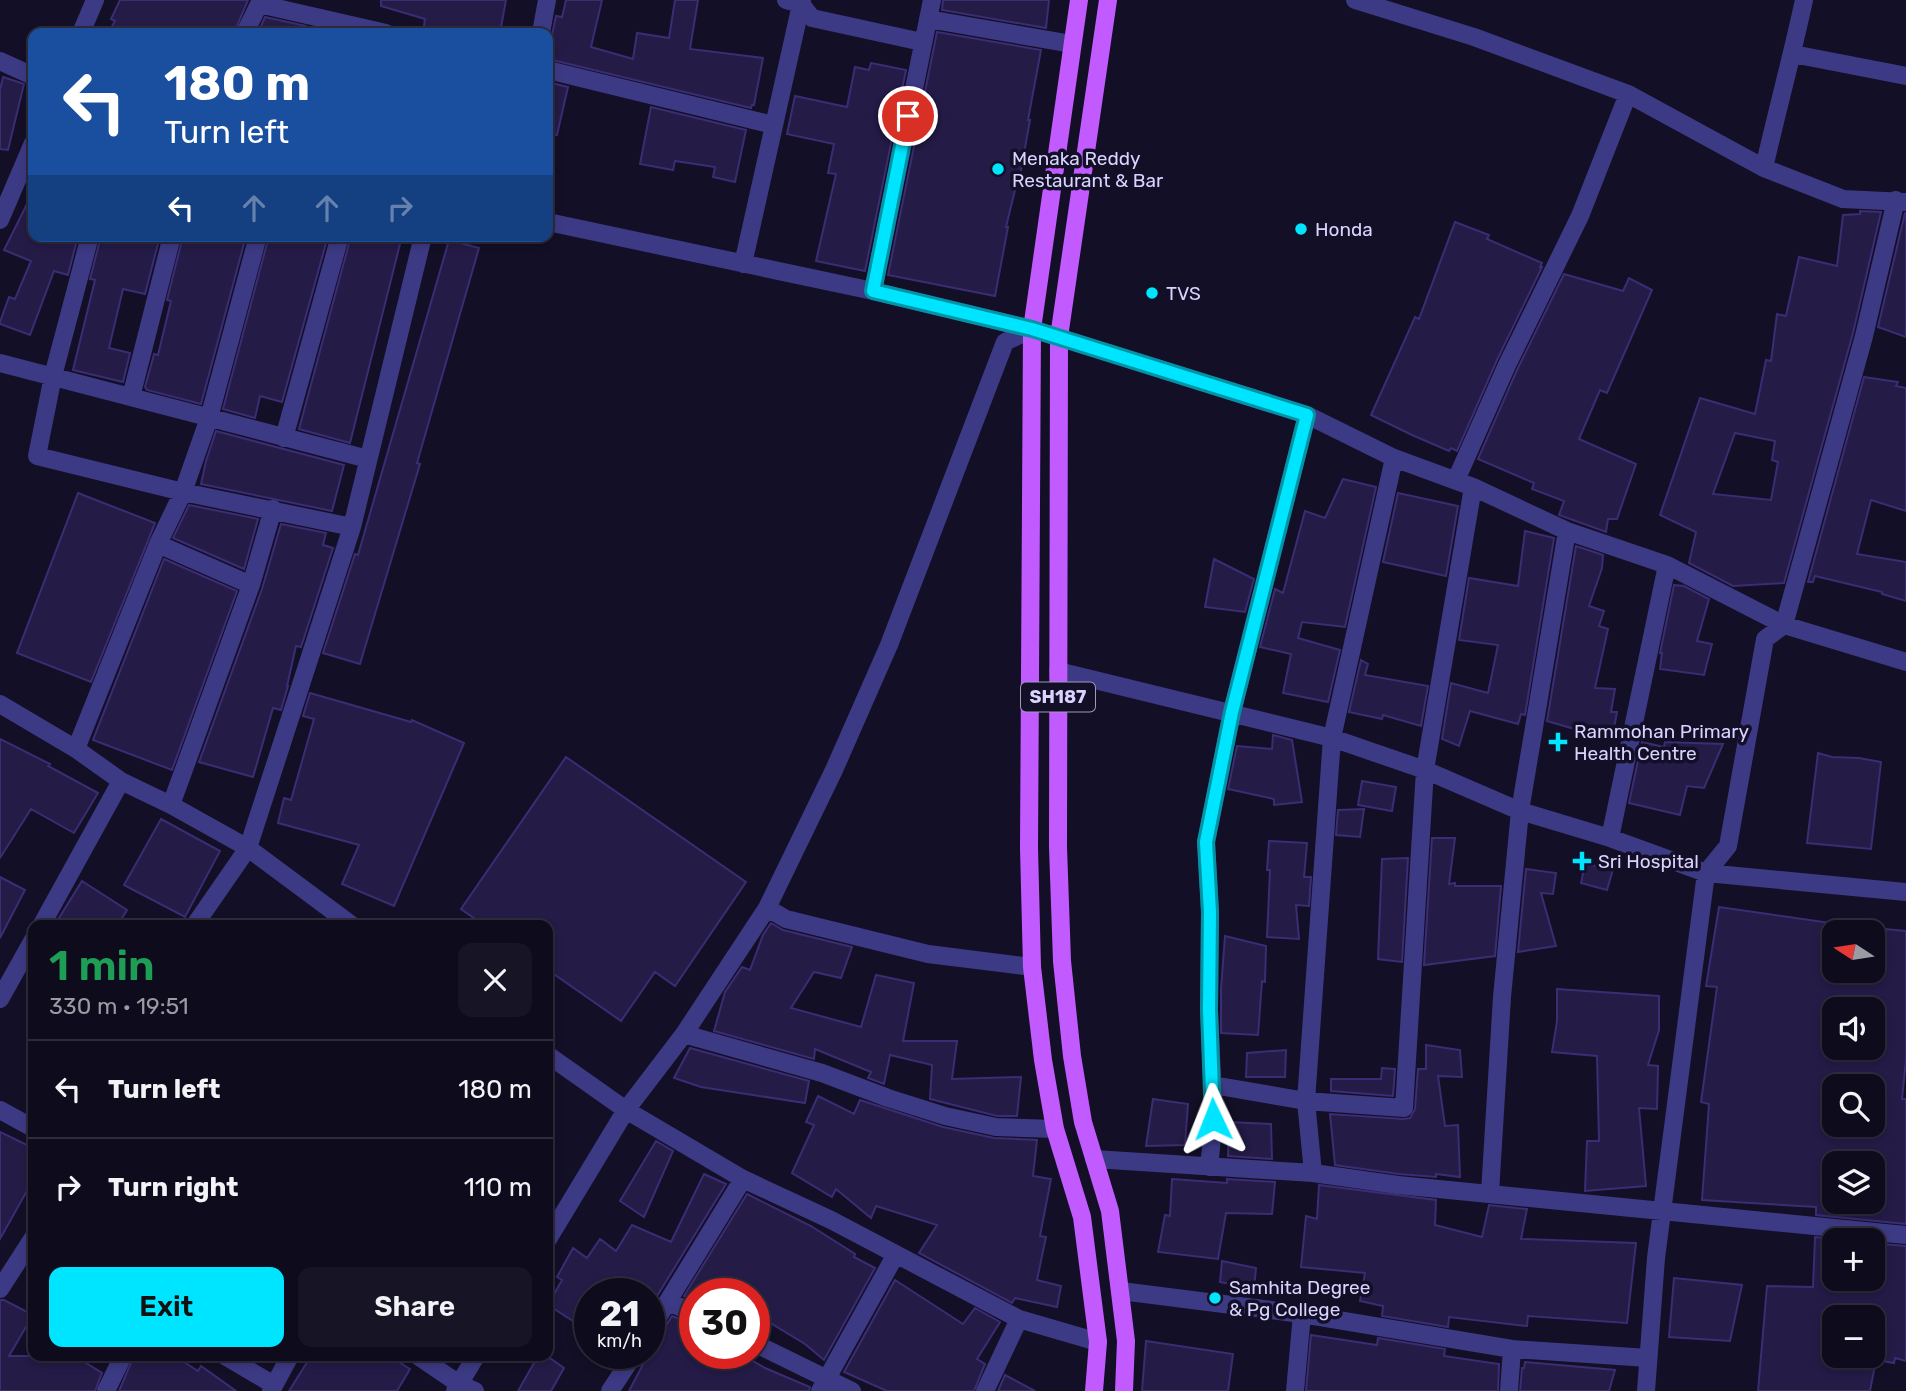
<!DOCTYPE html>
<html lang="en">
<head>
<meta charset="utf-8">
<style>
	:root { --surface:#0e0b1c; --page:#171425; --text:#f1f3f6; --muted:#9b9ba3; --line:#2e2b3b; --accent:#00e5ff }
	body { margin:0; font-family:Rubik,sans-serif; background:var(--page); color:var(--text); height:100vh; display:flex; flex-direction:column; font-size:26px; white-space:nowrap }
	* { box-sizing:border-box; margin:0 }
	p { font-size:23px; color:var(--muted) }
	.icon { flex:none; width:38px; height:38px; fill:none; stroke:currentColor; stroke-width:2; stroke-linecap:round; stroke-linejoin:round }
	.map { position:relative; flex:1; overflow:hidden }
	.side { position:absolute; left:28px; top:920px; width:525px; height:441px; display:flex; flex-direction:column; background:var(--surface); border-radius:14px; box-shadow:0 4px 10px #0003,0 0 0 2px var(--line) }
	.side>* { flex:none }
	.banner { position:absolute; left:28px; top:28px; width:525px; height:214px; border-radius:14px; box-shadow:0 4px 10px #0003,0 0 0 2px var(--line); background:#1a4fa0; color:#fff; overflow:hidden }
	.needle { width:46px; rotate:282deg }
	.tools { position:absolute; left:1822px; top:920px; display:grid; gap:14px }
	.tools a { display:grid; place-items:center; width:63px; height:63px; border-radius:14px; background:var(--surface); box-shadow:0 4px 10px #0003,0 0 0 2px var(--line); font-size:35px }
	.speed { position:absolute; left:574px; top:1278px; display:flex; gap:14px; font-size:35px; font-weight:700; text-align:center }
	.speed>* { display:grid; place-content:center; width:91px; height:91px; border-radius:50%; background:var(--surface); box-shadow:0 4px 10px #0003,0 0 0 2px var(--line); line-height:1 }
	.speed small { font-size:18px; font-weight:400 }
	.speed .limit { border:10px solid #d22; background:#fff; color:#111 }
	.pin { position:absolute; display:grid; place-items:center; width:60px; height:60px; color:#fff; margin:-30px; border:4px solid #fff; border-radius:50%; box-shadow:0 2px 7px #0007 }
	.me { position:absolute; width:77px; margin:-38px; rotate:358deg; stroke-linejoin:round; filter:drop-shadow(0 0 5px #0008) }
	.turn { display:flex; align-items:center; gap:24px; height:147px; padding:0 21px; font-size:32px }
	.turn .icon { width:91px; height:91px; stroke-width:2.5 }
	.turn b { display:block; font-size:49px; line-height:60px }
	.lanes { display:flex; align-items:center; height:66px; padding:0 21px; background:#0003; justify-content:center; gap:35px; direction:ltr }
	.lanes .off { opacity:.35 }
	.round { display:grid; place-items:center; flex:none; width:74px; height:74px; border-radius:14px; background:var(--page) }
	.summary { display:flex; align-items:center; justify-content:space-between; height:119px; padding:0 21px }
	h1 { font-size:42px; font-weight:600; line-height:52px; color:#1e9e55 }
	.primary-button { display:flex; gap:14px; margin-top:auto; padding:14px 21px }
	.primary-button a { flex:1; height:80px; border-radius:14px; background:var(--accent); color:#111; font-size:28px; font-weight:600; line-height:80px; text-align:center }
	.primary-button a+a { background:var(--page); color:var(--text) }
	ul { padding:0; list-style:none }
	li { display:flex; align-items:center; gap:21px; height:98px; padding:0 21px; border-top:2px solid var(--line) }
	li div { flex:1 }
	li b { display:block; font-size:26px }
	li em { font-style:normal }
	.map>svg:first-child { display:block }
</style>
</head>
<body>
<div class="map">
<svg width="1906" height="1391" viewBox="0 0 1906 1391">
	<rect width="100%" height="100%" fill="#130f26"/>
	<path fill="#241b47" stroke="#3b2d73" stroke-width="2" fill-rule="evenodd" d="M120 0H248L234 33H108L115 21 111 19Z
		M381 0H506L500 33H423L425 19 381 6Z
		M566 0H602L591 47 633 59 637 33 669 38 675 0H698L690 49 763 58 754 105H752L751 108 548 59V43L552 35 556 16 562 17Z
		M943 0H1049L1046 28 942 10Z
		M265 17 306 26 304 33H258Z
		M937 32 1041 50 1028 120H1030L1018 187 1016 186 1006 227H1008L995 296 888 275Z
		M871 63 906 70 865 271 816 261 836 174 828 173 834 144 787 134 795 96 847 107 855 67 869 70Z
		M3 77 24 84 8 150 0 149V90Z
		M548 82 568 87 557 135 548 134Z
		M651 107 746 130 735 182 713 177 715 167 675 161 673 170 640 164Z
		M33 192V236H78L68 275 54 271 30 335 0 324V322L9 297 15 299 31 261 4 250Z
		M1860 211 1881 212 1853 333 1784 583 1733 586 1689 563 1696 532 1660 515 1700 398 1755 414 1766 360 1771 361 1777 314 1786 316 1799 257 1837 266 1843 215 1860 214ZM1735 433 1775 441 1772 460 1778 462 1771 500 1713 494Z
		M1905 213H1906V337L1878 327Z
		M1455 222 1489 235 1487 239 1542 263 1540 267H1542L1497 360 1457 451 1451 448 1449 451 1412 435 1371 415 1415 317 1419 319Z
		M101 236H160L145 294 123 289 109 348 130 353 123 382 73 370 95 280 90 279Z
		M183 236H246L201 404 147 390 145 387 153 358 154 354 158 355 171 301 167 300Z
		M269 236H328L282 402 260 396 255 418 223 409Z
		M351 236H402L350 443 299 429Z
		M449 240 479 248 417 463 420 464 360 664 323 653 355 554 358 555Z
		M1564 274 1623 291 1629 278 1652 290 1607 393 1600 390 1579 439 1636 464 1617 519H1608L1606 532 1559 515 1564 501 1532 489 1534 483 1478 459 1517 370Z
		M1864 377 1898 382 1896 386 1906 388V511L1871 500 1857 554 1906 562V601L1882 594V592L1815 576 1813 582H1808Z
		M216 431 344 465 332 511 201 484 206 461Z
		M1343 479 1376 487 1345 627 1302 622 1298 638 1340 650 1328 702 1283 693 1291 654 1260 647 1275 589 1283 593 1305 511 1325 518Z
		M78 493 155 523 91 682 17 653Z
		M1398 493 1458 506 1446 576 1383 562Z
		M189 505 258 519 244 569 173 538Z
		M281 524 326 533 323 545 333 548 301 647 296 646 287 686H288L281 710 273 708 253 777 199 762 262 589Z
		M1525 531 1554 538 1525 715 1521 714 1518 724 1470 711 1459 746 1442 739 1451 683 1488 693 1498 645 1459 640 1469 578 1518 586Z
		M1576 546 1603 555 1602 568 1589 606 1604 611 1599 626 1608 629 1595 688 1615 689 1611 712H1617L1612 740 1547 721Z
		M164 559 237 591 172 770 93 740Z
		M1214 559 1254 579 1245 612 1205 607Z
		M1674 585 1684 586 1709 599 1697 641 1712 644 1704 675 1660 669 1662 653H1660Z
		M1361 660 1368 664 1365 675 1428 686 1421 726 1383 715 1382 719 1349 712Z
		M310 693 411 722 412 720 464 743 394 906 342 884 359 845 278 823 284 798 291 800 314 719 303 716Z
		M1273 735 1292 740 1302 802 1274 805V799L1228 789 1237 746 1272 749Z
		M0 739 50 764 48 766 98 793 74 833 31 809 0 858Z
		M1642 742 1664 747 1665 742 1723 744 1704 788 1687 786 1680 815 1629 803Z
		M1818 753 1832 757 1859 758 1881 762 1871 849 1807 843Z
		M566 757 746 882 675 986 655 972 621 1021 548 970V926H485L461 909Z
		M1362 781 1396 787 1392 811 1358 805Z
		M1364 809 1360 837 1336 835 1338 810Z
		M161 819 220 851 185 917 124 885Z
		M1432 838H1455L1449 884 1455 883V886H1501L1495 956 1424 965Z
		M1269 841 1307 843 1304 877H1311L1309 906 1296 905 1299 939 1267 937 1270 870H1267Z
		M1408 858 1402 962 1378 959 1382 859Z
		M1585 864 1613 869 1607 890 1581 883Z
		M1526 869 1556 873 1553 894 1541 893 1556 946 1518 952Z
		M0 877 25 890 0 938Z
		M82 881 127 910 117 926H54Z
		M1719 907 1838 924V933H1834L1835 971 1881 975 1886 929 1906 931V1060L1902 1099H1906V1224L1816 1215V1207L1702 1200 1709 1104 1701 1102 1717 987 1706 986ZM1834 1010H1872V1048H1834ZM1834 1087H1872V1125H1834ZM1834 1164H1872V1202H1834Z
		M771 923 783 930 852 947 841 978 814 972 791 1008 861 1027 876 975 914 983 903 1041H957L952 1079 1021 1077 1017 1116H997L930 1099 932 1065 890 1055 884 1084 868 1078 871 1072 815 1049 814 1059 714 1031 725 992 742 967 750 970 763 935Z
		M1225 936 1266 946 1265 982 1262 981 1258 1035 1221 1033V989Z
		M1557 989 1659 996V1030L1648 1065 1658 1066 1657 1109 1639 1108 1646 1186 1585 1191 1587 1141H1599L1597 1056 1552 1052 1557 1021Z
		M1426 1045 1460 1050 1462 1077 1438 1076 1445 1126 1458 1125 1460 1177 1436 1174V1177L1399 1174 1335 1165 1330 1114 1403 1119 1410 1118 1415 1109 1418 1069H1426Z
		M690 1048 809 1081 805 1103 701 1087 674 1078Z
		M1286 1050 1285 1077H1246L1247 1053Z
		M1382 1068 1395 1069 1393 1096 1331 1091V1079H1381Z
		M818 1096 854 1114 860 1100 943 1127 994 1138 1037 1140 1033 1176 1051 1179 1040 1236 1046 1237 1037 1280 1061 1286 1057 1307 1015 1298 1012 1303 919 1253 937 1225 876 1206 871 1218 836 1189 832 1197 792 1173 814 1125 806 1122Z
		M1153 1099 1188 1104 1185 1145 1146 1146Z
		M1229 1122 1271 1124 1272 1159 1228 1156Z
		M0 1132 33 1148V1180L0 1239Z
		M656 1141 673 1151 644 1217 620 1201Z
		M704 1174 726 1184 654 1301 649 1298V1293H590V1332L548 1305 562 1280 557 1277 573 1248 587 1258 600 1239 616 1251 632 1225 671 1242Z
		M1172 1179 1227 1183V1179L1275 1182 1272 1214 1226 1213 1218 1259 1158 1252 1165 1215 1170 1216Z
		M1319 1185 1436 1200 1435 1225 1482 1237 1489 1205 1527 1209 1521 1239 1636 1243 1627 1323 1528 1316 1527 1326 1449 1317 1448 1327 1382 1316 1383 1306 1360 1301 1365 1273 1301 1267 1306 1216 1317 1219Z
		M747 1194 811 1226 855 1254 854 1257 875 1268 824 1360 805 1344 754 1313V1293H695V1301L684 1296Z
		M1815 1237 1848 1241H1834V1279H1872V1243L1906 1246V1361L1895 1358 1894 1363 1876 1360 1870 1391H1758L1767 1286 1813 1287ZM1834 1318H1872V1356H1834Z
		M1222 1261 1256 1268 1254 1289 1220 1282Z
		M1674 1278 1742 1285 1730 1341 1669 1337Z
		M895 1280 963 1324 975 1308 1000 1322 977 1359 985 1364 974 1391H887L844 1372Z
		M0 1300H4L33 1315 9 1356H75L102 1373 95 1391H0Z
		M672 1316 695 1325V1353H739L765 1368 810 1387 809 1391H629L649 1353V1343L658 1338Z
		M1311 1335 1377 1345 1378 1338 1445 1349 1444 1356 1499 1364 1498 1391H1306Z
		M1146 1341 1233 1354 1228 1391H1142Z
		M134 1356H175L198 1371 201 1366 236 1391H119Z
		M311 1356H389L410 1369 397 1391H289Z
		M538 1356H547L564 1368 551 1391H518Z
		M1525 1362 1615 1370 1609 1391H1520L1522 1368H1524Z
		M1005 1375 1035 1391H998Z"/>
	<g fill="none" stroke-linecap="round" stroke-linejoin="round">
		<path stroke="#3d3a85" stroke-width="18" d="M786 0 801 4 812 18 922 42
			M1355 0 1474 37 1628 94 1764 168 1843 199 1906 202
			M259 4 386 33
			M928 19 1072 44
			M81 33 95 0
			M245 33 261 0
			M541 33 547 0
			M1793 54 1906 76
			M0 61 33 76
			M548 70 773 125
			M1764 168C1777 111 1792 56 1804 0
			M0 220 33 143
			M548 222 873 291 1032 329 1307 415 1394 458 1473 487 1567 531 1667 565 1784 625 1906 662
			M90 236 53 376 37 456 183 492 352 527
			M743 264 802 0
			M873 291 932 0
			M0 363 368 459
			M131 397 172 236
			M284 438 340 236
			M1456 480 1507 365 1580 216 1628 94
			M158 544 251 585
			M1058 671 1332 738 1425 770 1520 811 1610 838 1706 873 1906 892
			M0 704 76 749 121 781 171 805 248 848 353 926
			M76 749 158 544 183 492 209 418 258 236
			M171 805 251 585 273 509
			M1610 838 1667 565
			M767 908 786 919 928 954 1032 967
			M41 926 121 781
			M194 926 248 848 352 527 423 236
			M0 999 33 940
			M684 1034 822 1073 888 1098 945 1116 996 1127 1055 1129
			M548 1055 626 1110 743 1179 831 1220 1019 1319 1098 1342
			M1213 1085 1306 1101 1404 1108 1425 770 1473 487
			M0 1110 33 1128
			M1094 1159 1313 1173 1398 1185 1906 1235
			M1209 1167 1214 1119 1209 1010 1210 912 1206 842 1232 712 1307 415
			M1313 1173 1306 1101 1332 738 1394 458
			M1490 1193 1502 997 1520 811 1567 531
			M548 1239 626 1110 684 1034 767 908 834 770 889 645 1005 342 1032 329
			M0 1289 33 1238
			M1121 1291 1302 1314 1512 1349 1648 1358
			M669 1302 695 1314
			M649 1332 743 1179
			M754 1343 852 1391
			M225 1356 274 1385
			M418 1356 459 1384 475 1391
			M106 1391 123 1356
			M271 1391 290 1356
			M455 1391 476 1356
			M610 1391 635 1353
			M820 1391 896 1254
			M985 1391 1019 1319
			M1295 1391 1302 1314
			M1509 1391 1512 1349
			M1646 1391 1656 1258 1706 873 1728 846 1765 639 1784 625 1864 336 1896 200"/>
		<path stroke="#c25bff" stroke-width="18" d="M1079 0 1032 329 1029 848 1032 967 1043 1060 1055 1129 1082 1217 1098 1342 1094 1391
			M1108 0 1059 337 1058 847 1062 961 1072 1056 1083 1122 1110 1211 1126 1341 1124 1391"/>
	</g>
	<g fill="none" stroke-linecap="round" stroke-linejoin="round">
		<defs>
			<path id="route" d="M908 116 873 291 1032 329 1307 415 1232 712 1206 842 1210 912 1209 1010 1213 1119"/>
		</defs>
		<use href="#route" stroke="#0095a6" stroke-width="18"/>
		<use href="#route" stroke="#00e5ff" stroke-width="12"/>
	</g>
	<g fill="#00e5ff" stroke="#130f26" stroke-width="2.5">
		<circle cx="998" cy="169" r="7"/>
		<circle cx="1301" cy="229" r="7"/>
		<circle cx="1152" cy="293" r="7"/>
		<path d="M1554.5 731.5h7v7h7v7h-7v7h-7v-7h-7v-7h7z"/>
		<path d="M1578.5 850.5h7v7h7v7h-7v7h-7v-7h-7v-7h7z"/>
		<circle cx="1215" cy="1298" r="7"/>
	</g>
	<g text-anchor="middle" stroke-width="7" stroke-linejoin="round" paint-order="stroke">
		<rect fill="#130f26" stroke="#9e99be" stroke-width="2" x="1021" y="682.5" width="74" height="29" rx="5"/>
		<g font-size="18" font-weight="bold" fill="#d9d4ff">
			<text x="1058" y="703">SH187</text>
		</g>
		<g font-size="19" fill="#d9d4ff" stroke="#130f26" text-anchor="start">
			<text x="1012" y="165">Menaka Reddy<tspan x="1012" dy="22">Restaurant &amp; Bar</tspan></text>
			<text x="1315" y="236">Honda</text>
			<text x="1166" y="300">TVS</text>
			<text x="1574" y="738">Rammohan Primary<tspan x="1574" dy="22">Health Centre</tspan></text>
			<text x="1598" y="868">Sri Hospital</text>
			<text x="1229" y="1294">Samhita Degree<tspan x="1229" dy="22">&amp; Pg College</tspan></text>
		</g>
	</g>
</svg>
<div class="tools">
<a><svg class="needle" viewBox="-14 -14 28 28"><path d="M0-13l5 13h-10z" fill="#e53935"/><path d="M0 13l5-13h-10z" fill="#9b9ba3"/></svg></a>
<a><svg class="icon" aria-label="sound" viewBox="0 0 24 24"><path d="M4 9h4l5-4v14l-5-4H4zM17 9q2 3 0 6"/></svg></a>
<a><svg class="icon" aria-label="search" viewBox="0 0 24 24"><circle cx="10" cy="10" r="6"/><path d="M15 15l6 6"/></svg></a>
<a><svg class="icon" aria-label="layers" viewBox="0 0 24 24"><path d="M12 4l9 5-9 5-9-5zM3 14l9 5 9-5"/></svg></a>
<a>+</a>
<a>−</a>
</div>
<div class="speed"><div>21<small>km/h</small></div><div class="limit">30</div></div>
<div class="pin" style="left:908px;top:116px;background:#d93025"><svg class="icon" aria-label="arrive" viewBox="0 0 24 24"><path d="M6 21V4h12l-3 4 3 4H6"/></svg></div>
<svg class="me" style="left:1213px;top:1119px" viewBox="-20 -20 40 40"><path d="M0-17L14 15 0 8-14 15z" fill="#00e5ff" stroke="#fff" stroke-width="4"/></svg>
<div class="banner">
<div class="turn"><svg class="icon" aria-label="left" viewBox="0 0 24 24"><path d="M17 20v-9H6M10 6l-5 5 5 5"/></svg><div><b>180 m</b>Turn left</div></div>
<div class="lanes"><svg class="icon" aria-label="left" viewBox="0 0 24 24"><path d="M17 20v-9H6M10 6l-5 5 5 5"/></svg><svg class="icon off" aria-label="ahead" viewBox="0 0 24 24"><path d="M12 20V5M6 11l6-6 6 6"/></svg><svg class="icon off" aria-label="ahead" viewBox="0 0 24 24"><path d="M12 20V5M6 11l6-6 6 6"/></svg><svg class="icon off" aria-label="right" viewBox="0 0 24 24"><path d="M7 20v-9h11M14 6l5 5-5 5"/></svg></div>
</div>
<section class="side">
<div class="summary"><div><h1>1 min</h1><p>330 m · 19:51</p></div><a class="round"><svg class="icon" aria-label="close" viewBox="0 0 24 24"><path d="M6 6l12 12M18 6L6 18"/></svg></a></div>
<ul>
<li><svg class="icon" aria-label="left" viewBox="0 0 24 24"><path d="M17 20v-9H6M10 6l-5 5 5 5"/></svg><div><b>Turn left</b></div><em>180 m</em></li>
<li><svg class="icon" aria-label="right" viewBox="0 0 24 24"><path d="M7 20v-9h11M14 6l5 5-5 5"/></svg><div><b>Turn right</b></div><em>110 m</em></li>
</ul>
<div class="primary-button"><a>Exit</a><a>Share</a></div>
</section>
</div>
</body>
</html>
